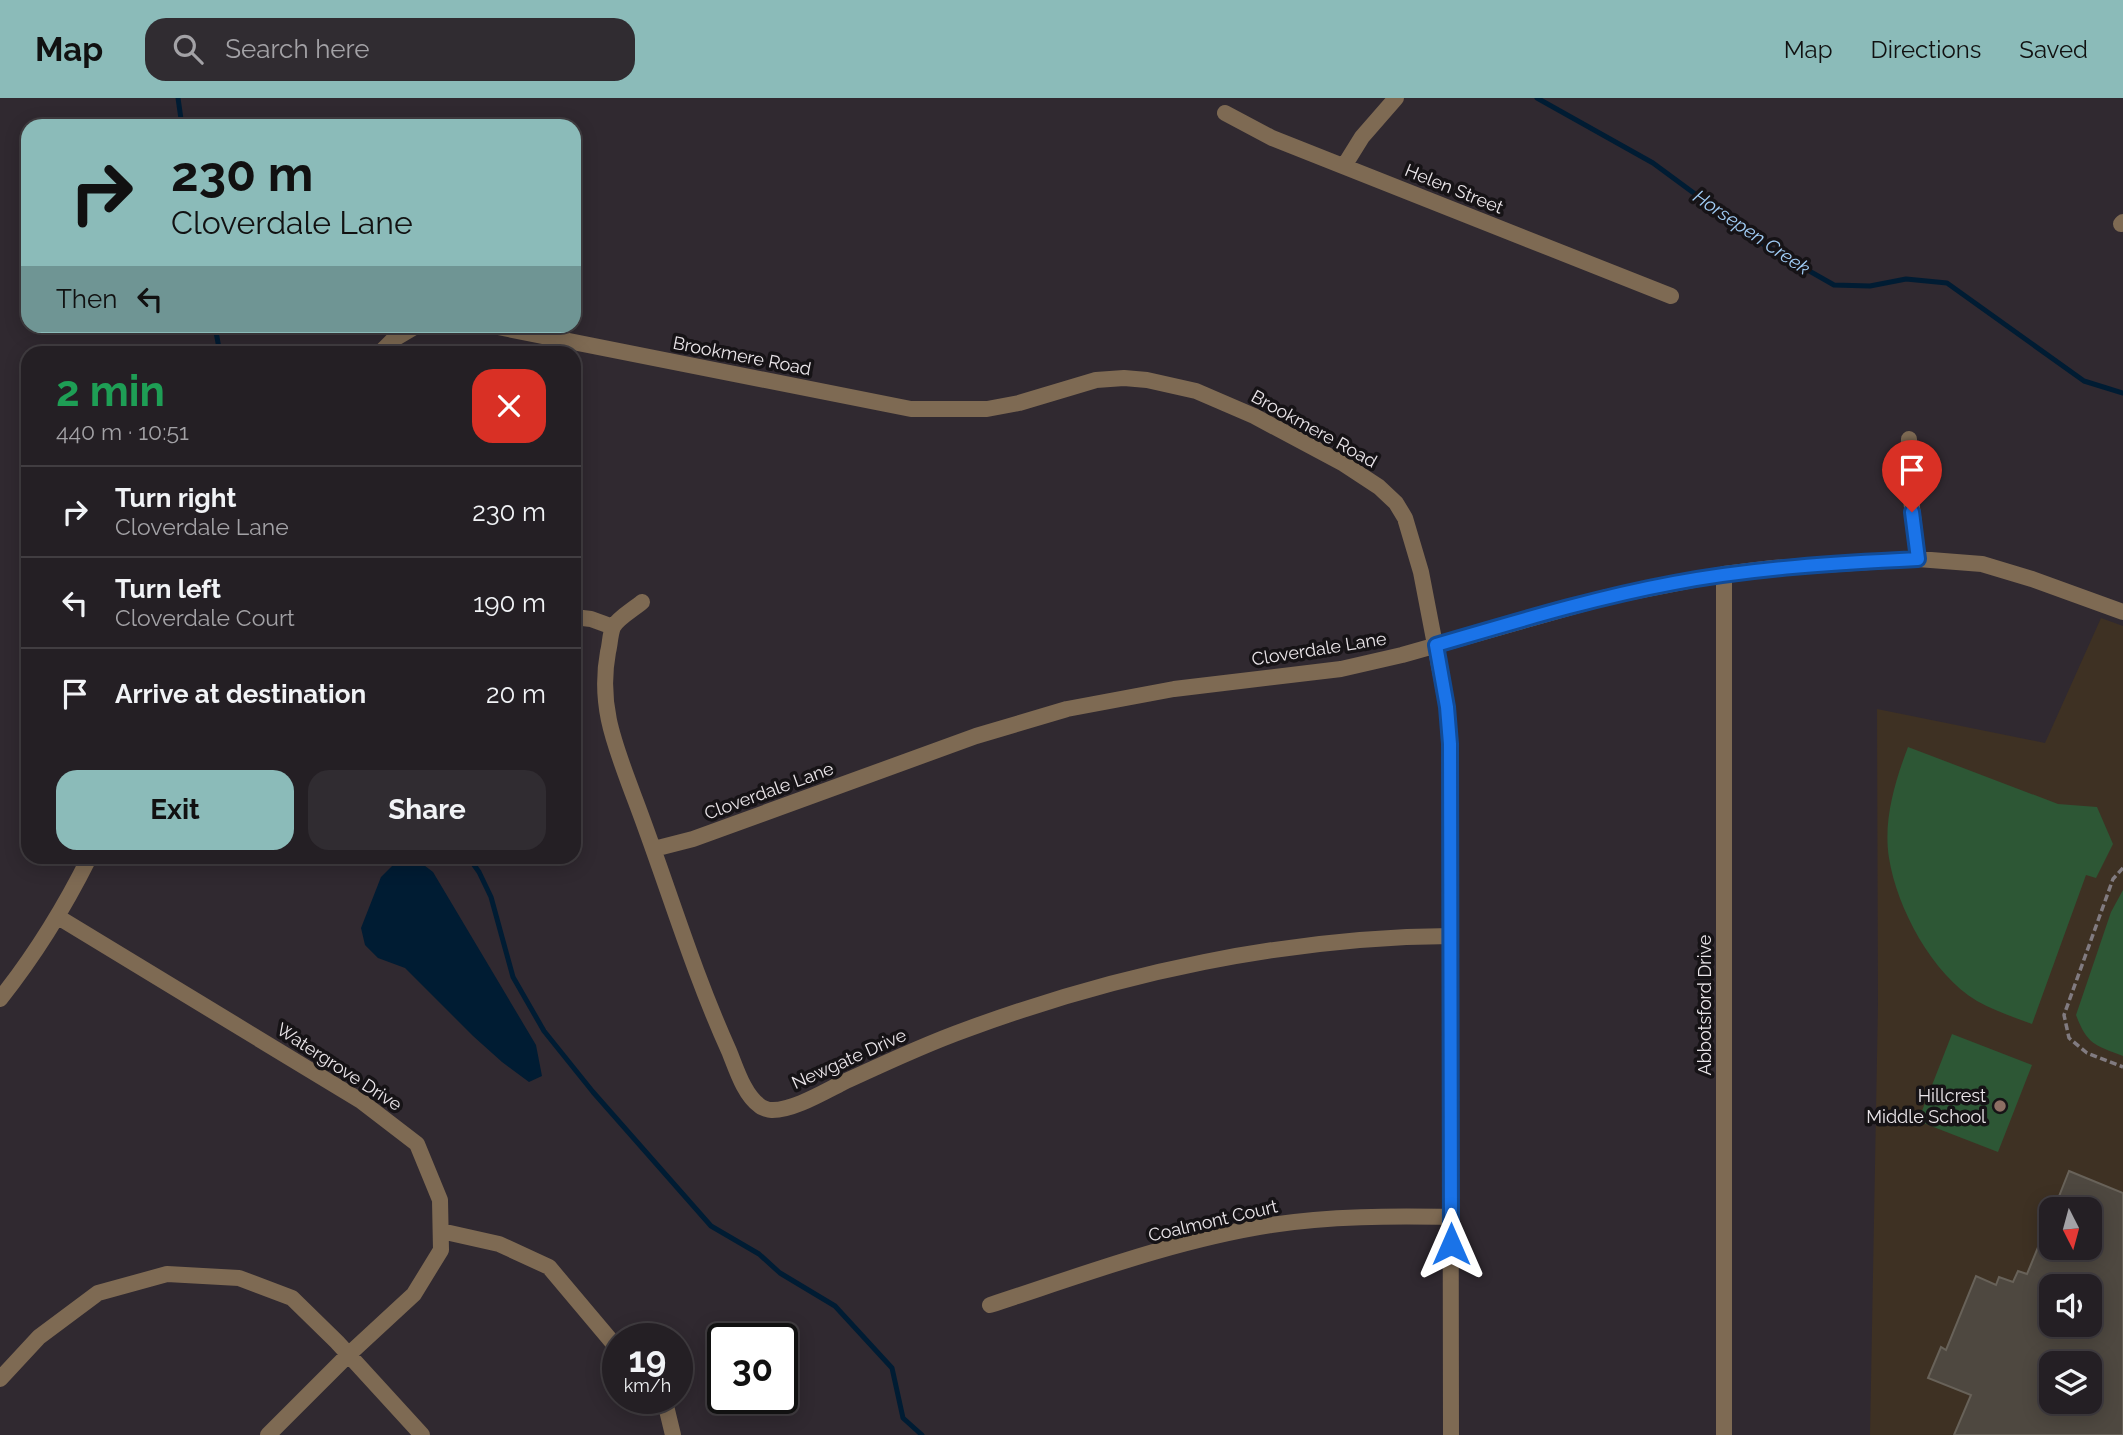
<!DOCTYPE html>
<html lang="en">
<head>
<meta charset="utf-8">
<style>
	:root { --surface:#241f24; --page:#302c31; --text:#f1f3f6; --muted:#a3a2a6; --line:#413d41; --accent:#8bbbb9 }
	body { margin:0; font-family:Raleway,sans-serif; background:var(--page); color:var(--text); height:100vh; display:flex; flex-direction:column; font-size:26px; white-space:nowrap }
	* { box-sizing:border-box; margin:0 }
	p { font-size:23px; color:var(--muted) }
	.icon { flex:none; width:38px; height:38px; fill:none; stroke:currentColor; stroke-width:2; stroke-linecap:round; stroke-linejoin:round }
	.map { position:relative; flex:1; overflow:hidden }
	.details { position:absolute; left:21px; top:248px; width:560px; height:518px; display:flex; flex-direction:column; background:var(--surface); border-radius:21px; box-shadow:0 4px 18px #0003,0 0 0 2px var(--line) }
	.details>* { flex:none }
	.top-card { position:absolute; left:21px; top:21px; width:560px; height:214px; border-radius:21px; box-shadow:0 4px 18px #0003,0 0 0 2px var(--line); background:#8bbbb9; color:#111; overflow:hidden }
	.needle { width:46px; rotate:174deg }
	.tools { position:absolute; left:2039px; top:1099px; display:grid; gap:14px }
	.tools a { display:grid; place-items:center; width:63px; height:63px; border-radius:14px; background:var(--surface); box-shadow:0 4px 18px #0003,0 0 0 2px var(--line); font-size:35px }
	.speed { position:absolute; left:602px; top:1225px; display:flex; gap:14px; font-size:35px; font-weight:700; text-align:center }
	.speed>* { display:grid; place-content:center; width:91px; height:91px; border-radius:50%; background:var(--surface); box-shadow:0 4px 18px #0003,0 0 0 2px var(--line); line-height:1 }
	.speed small { font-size:18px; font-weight:400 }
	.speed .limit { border:4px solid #111; border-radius:10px; background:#fff; color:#111 }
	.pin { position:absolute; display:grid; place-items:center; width:60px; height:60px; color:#fff; margin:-72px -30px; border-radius:50% 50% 50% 0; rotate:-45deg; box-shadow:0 0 7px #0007 }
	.pin .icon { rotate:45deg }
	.me { position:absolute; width:77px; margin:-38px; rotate:0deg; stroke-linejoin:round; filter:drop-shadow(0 0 5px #0008) }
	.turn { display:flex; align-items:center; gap:24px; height:147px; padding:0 35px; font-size:32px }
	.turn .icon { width:91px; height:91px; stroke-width:2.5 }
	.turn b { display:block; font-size:49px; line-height:60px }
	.then { display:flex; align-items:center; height:66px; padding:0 35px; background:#0003; gap:14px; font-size:26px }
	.round { display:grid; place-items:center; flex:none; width:74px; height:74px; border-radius:21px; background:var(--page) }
	.headline { display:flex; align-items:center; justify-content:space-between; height:119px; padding:0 35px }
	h1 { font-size:42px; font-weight:700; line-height:52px; color:#1e9e55 }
	.action { display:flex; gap:14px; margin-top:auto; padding:14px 35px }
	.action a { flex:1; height:80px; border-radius:21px; background:var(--accent); color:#111; font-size:28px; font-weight:700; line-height:80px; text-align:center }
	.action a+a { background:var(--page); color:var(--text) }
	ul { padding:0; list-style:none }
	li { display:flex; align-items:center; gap:21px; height:91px; padding:0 35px; border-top:2px solid var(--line) }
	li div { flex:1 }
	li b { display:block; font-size:26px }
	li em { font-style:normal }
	header { display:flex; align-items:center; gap:42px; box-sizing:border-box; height:98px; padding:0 35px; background:var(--accent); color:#111 }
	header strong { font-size:33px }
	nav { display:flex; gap:38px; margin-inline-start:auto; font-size:24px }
	.search { width:490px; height:63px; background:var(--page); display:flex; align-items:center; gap:18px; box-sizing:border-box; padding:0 24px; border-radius:21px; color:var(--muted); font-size:26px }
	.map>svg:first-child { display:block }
</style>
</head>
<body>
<header>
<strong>Map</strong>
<div class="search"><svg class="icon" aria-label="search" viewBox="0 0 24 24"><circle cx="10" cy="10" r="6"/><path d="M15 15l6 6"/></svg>Search here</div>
<nav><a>Map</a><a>Directions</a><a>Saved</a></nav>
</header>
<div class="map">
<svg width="2123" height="1337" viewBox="0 0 2123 1337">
	<rect width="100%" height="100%" fill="#302930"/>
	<path fill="#3e3123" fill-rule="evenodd" d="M2101 520 2123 528V1337H1870L1878 906 1877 611 2045 645ZM2051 1111H2090V1150H2051ZM2051 1188H2090V1227H2051ZM2051 1265H2090V1304H2051Z"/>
	<path fill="#2d5735" d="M1908 649 2058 706 2097 709 2113 746 2096 780 2086 777 2032 926C2013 919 1995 913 1977 903 1932 876 1897 810 1889 760 1883 723 1895 683 1908 649Z
		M2123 792V958C2094 947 2087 946 2076 917L2111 814Z
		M1952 936 2032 967 1998 1054 1918 1023Z"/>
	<path fill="#001c33" d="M416 761 433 774 536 947 542 978 529 984 502 964 473 938 405 870 378 860 365 847 361 830 381 779 394 766Z"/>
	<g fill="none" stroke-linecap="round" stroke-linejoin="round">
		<path stroke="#001c33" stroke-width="5" d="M178 0 182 28
			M1537 0 1653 65 1767 149 1834 187 1870 188 1906 181 1947 185 2084 283 2123 295
			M215 228 220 256
			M469 760 479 774 491 799 513 879 544 933 593 994 711 1128 759 1156 780 1175 835 1208 892 1270 903 1320 922 1337"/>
	</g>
	<path fill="#4e4840" stroke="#686259" stroke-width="2" fill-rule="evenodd" d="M2069 1073 2123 1095V1337H1954L1971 1297 1928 1280 1941 1249 1946 1252 1976 1178 1996 1187 1999 1179 2013 1184 2018 1173 2027 1176 2051 1118V1150H2090V1111H2054ZM2051 1188H2090V1227H2051ZM2051 1265H2090V1304H2051Z"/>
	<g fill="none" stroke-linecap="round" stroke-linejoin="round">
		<path stroke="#817b80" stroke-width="3.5" stroke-dasharray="7 3.5" stroke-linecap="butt" d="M2123 770 2113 781 2064 917 2069 940 2087 955 2123 969"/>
		<path stroke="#7e6a53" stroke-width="16" d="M1225 15 1272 40 1671 198
			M1344 68 1362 39 1396 0
			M2121 126 2123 124
			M493 228 911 311H987L1019 305 1096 282 1124 280 1147 282 1196 293 1254 318 1344 366 1379 389 1396 405 1405 420 1421 474 1447 609 1450 646 1451 1337
			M379 256 394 241 416 228
			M1909 341 1908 375 1918 461
			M1724 476V1337
			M642 504C634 511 618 520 613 529 610 536 610 547 608 554 598 608 615 647 633 696 666 782 691 869 729 953 736 970 744 997 760 1008 762 1010 769 1012 771 1012 792 1013 824 994 842 985 883 966 923 947 965 932 1119 875 1287 839 1451 838
			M574 519 591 521 613 529
			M654 751 693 741 976 638 1067 611 1174 591 1341 571 1402 557 1607 499 1724 476 1773 470 1918 461 1982 466 2032 481 2123 514
			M58 819 361 1003 417 1046 440 1102 441 1152 414 1196 348 1257 268 1337
			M0 901C35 857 64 810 89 760
			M441 1133 499 1146 549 1169 618 1251
			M990 1207C1082 1177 1175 1142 1271 1127 1331 1118 1391 1118 1451 1119
			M0 1281 39 1239 98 1195 167 1176 239 1180 292 1200 337 1244 422 1337
			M660 1300 666 1308 673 1337"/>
	</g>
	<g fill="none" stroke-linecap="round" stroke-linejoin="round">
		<defs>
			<path id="route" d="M1451 1146 1450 646 1447 609 1436 547C1515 524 1593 500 1674 485 1754 470 1836 465 1918 461L1912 414"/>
		</defs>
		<use href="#route" stroke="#114b97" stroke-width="18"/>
		<use href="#route" stroke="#1a73e8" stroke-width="12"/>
	</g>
	<circle fill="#8d6e63" stroke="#161316" stroke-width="2.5" cx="2000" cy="1008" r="7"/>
	<g text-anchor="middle" stroke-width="7" stroke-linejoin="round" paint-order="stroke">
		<g font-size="18" fill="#ebe6ea" stroke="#161316">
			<text transform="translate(1454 91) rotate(22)" y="6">Helen Street</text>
			<text transform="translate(742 258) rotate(11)" y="6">Brookmere Road</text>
			<text transform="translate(1314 331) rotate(29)" y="6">Brookmere Road</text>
			<text transform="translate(1319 551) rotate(-9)" y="6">Cloverdale Lane</text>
			<text transform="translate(769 693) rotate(-20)" y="6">Cloverdale Lane</text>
			<text transform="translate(1705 907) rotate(-90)" y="6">Abbotsford Drive</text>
			<text transform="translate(849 961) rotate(-24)" y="6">Newgate Drive</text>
			<text transform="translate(339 969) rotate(33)" y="6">Watergrove Drive</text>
			<text transform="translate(1213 1123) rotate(-13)" y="6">Coalmont Court</text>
		</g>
		<g font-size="18" fill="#ebe6ea" stroke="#161316" text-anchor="end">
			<text x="1986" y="1004">Hillcrest<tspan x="1986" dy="21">Middle School</tspan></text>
		</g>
		<g font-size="19" font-style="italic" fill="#a1cdf6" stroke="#161316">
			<text transform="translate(1752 134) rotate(34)" y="7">Horsepen Creek</text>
		</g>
	</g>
</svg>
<div class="tools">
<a><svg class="needle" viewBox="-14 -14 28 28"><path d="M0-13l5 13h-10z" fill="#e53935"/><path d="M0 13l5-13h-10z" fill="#a3a2a6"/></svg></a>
<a><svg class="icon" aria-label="sound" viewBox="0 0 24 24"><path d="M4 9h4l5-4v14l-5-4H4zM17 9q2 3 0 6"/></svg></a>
<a><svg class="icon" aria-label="layers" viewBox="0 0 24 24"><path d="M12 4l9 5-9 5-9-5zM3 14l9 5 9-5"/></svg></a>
</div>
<div class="speed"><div>19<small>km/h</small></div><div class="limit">30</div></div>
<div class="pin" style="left:1912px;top:414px;background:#d93025"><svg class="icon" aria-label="arrive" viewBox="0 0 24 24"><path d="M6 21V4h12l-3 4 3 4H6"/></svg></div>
<svg class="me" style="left:1451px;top:1146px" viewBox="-20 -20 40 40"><path d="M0-17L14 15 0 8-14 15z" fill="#1a73e8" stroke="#fff" stroke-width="4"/></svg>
<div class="top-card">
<div class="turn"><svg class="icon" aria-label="right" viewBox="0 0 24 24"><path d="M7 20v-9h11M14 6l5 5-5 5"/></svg><div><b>230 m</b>Cloverdale Lane</div></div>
<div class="then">Then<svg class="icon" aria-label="left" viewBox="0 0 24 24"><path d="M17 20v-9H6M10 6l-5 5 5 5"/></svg></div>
</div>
<section class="details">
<div class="headline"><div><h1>2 min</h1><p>440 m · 10:51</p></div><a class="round" style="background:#d93025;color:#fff"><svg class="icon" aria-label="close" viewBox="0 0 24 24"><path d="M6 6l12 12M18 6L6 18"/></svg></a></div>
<ul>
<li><svg class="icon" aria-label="right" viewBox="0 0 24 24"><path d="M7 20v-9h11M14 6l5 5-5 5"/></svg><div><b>Turn right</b><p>Cloverdale Lane</p></div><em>230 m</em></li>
<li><svg class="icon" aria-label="left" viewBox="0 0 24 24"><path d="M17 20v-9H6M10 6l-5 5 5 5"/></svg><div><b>Turn left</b><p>Cloverdale Court</p></div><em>190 m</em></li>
<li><svg class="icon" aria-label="arrive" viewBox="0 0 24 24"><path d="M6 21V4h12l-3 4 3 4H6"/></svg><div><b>Arrive at destination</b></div><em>20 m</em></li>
</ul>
<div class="action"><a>Exit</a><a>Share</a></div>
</section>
</div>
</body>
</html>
